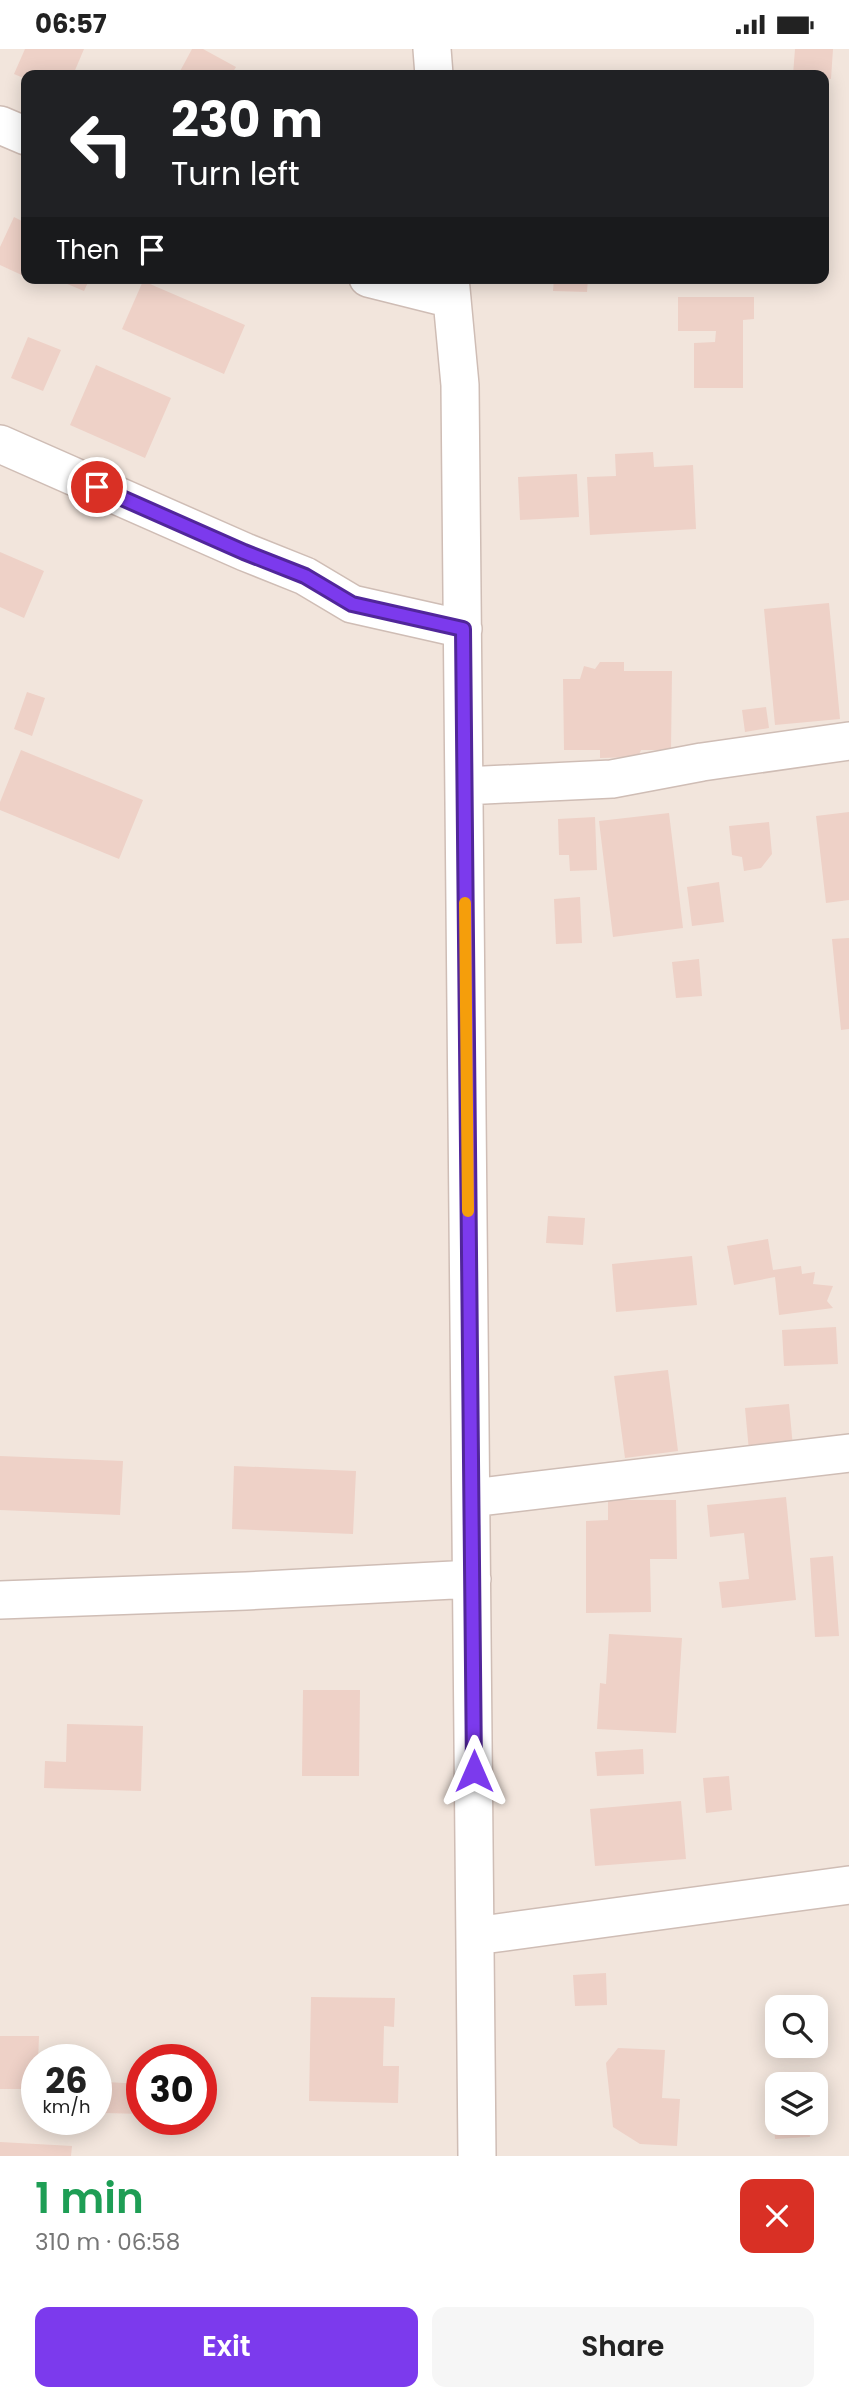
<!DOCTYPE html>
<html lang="en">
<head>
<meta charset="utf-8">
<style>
	:root { --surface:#fff; --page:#f6f6f6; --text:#222; --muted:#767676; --accent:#7c3aed }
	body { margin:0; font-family:Poppins,sans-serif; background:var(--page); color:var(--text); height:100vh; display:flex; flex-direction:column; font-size:26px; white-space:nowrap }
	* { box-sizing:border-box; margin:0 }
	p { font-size:23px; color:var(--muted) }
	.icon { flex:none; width:38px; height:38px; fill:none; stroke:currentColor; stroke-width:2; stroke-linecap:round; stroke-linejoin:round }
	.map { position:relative; height:2107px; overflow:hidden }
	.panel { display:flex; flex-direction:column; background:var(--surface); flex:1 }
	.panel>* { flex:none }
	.banner { position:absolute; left:21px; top:21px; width:808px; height:214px; border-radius:14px; box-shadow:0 4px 18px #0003; background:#202124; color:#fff; overflow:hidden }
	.buttons { position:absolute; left:765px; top:1946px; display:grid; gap:14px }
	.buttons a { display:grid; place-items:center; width:63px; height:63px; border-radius:14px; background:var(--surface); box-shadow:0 4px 18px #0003; font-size:35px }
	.speed { position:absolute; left:21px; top:1995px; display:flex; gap:14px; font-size:35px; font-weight:700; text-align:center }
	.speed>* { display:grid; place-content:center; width:91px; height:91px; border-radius:50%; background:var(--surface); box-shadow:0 4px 18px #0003; line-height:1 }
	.speed small { font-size:18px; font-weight:400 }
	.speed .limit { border:10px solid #d22; background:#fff; color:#111 }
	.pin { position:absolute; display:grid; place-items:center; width:60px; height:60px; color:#fff; margin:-30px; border:4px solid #fff; border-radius:50%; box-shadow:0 2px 7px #0007 }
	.me { position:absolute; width:77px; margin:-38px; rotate:0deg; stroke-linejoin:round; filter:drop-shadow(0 0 5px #0008) }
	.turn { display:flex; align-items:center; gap:24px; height:147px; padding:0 35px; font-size:32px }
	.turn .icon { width:91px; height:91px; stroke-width:2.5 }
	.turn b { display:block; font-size:49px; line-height:60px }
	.then { display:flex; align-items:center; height:66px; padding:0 35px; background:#0003; gap:14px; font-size:26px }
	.round { display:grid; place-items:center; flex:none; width:74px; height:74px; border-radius:14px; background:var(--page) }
	.summary { display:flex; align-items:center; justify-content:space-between; height:119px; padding:0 35px }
	h1 { font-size:42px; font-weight:600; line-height:52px; color:#1e9e55 }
	.cta { display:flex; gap:14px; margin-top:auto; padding:14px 35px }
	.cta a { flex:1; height:80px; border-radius:14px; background:var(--accent); color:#fff; font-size:28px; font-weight:600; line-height:80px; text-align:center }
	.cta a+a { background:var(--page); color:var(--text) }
	.status { display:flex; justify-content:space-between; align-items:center; height:49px; padding:0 35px; background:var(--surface); direction:ltr }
	.status svg { height:19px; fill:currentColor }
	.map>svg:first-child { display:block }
</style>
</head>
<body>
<div class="status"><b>06:57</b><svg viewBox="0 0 49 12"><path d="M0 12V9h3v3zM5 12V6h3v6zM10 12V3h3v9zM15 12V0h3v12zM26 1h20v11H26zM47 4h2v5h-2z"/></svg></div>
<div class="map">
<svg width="849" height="2107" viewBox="0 0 849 2107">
	<rect width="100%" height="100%" fill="#fbf4ed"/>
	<path fill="#f2e5dc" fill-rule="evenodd" d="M0 0H849V2107H0ZM26 26H824V229H26ZM777 1958H816V1997H777ZM37 2011H96V2070H37ZM142 2011H201V2070H142ZM777 2035H816V2074H777Z"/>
	<path fill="#eed1c7" d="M25 0H84L73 26H26V30L14 25Z
		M192 0H203L236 18 231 26H178Z
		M795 0H833L831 30 824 29V26H793Z
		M14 168 26 174V228L0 216V198Z
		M53 229H90L84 242Z
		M554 229H588L587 243 553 242Z
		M143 232 245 276 224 325 122 280Z
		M678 248H754V270L743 271V339H694V294L715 293 716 282H678Z
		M28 288 61 301 43 342 11 329Z
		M96 316 171 349 145 409 70 376Z
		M653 403 654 418 693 416 696 480 590 486 587 428 616 427 615 405Z
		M577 425 579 468 520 471 518 428Z
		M0 503 44 522 24 569 0 558Z
		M829 554 840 670 775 676 764 560Z
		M600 613H624V622H672L671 701H641L638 708 600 709V701H564L563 630H580L584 617 595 620Z
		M27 643 45 649 32 687 14 680Z
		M766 658 769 679 745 683 742 661Z
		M21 701 143 751 119 810 0 761V753Z
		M849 763V851L826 854 816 767Z
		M669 764 683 879 613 888 599 772Z
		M595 768 597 821 570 822 569 806H559L558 770Z
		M769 773 772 805 761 819 744 822 742 808 732 806 729 777Z
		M719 833 724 873 692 877 687 838Z
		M580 848 582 894 556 895 554 850Z
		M849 889V980L841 981 832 890Z
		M699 910 702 947 676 949 672 913Z
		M548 1167 585 1169 583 1196 546 1194Z
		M768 1190 773 1221 801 1217 802 1225 815 1223 813 1235 833 1237 827 1252 833 1259 779 1266 775 1228 734 1236 727 1197Z
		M692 1207 697 1256 616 1263 612 1215Z
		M836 1278 838 1315 784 1317 782 1281Z
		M668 1321 678 1402 625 1409 614 1327Z
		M789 1355 793 1398 749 1402 745 1359Z
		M0 1407 123 1412 120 1466 0 1461Z
		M234 1417 356 1422 353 1485 232 1480Z
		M786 1448 796 1551 722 1559 719 1533 749 1530 744 1484 710 1488 707 1456Z
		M608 1451H676L677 1510H650L651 1563 586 1564V1472L608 1471Z
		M833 1507 839 1587 815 1588 810 1509Z
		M609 1585 682 1589 676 1684 597 1680 600 1634 606 1635Z
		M303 1641H360L359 1727H302Z
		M67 1675 143 1677 141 1742 44 1739 45 1712 66 1713Z
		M643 1700 644 1725 597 1727 595 1703Z
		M729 1727 732 1761 706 1764 703 1729Z
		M681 1752 686 1810 595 1817 590 1760Z
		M606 1924 607 1956 575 1957 573 1926Z
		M311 1948 395 1949 394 1978 384 1977 383 2017H399L398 2054 309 2052Z
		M0 1987H39L37 2040H0Z
		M618 1999 665 2001 662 2049 680 2050 677 2097 640 2095 613 2078 606 2014Z
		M106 2033 142 2035V2065L105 2064Z
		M772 2047H777V2074H809L810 2088 775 2090Z
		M0 2093 72 2097 71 2107H0Z"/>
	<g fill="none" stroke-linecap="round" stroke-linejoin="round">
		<defs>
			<path id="minor" d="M432 0 434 26
				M0 76 26 87
				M368 229 452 250
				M450 229 460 336 477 2107
				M0 395 245 503 305 527 352 555 463 580
				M464 737 612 730 702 713 849 692
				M472 1449 849 1404
				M0 1551 246 1542 472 1530
				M475 1887 849 1836"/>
		</defs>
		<use href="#minor" stroke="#cfbdb5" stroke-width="40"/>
		<use href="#minor" stroke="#fff" stroke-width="37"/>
	</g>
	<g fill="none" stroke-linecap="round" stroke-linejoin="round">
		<defs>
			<path id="route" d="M97 438 244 503 305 527 352 555 463 580 474 1722"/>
		</defs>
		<use href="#route" stroke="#51269a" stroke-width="18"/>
		<use href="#route" stroke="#7c3aed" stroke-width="12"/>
		<path stroke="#f59e0b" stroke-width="12" d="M465 854 468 1162"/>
	</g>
</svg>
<div class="buttons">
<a><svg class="icon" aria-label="search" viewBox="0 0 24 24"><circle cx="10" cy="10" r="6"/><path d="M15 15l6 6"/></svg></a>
<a><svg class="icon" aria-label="layers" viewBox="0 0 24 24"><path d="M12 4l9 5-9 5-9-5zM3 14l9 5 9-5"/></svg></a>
</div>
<div class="speed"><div>26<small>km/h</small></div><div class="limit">30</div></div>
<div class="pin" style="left:97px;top:438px;background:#d93025"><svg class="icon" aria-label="arrive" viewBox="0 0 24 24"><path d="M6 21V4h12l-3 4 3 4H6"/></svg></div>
<svg class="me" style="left:474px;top:1722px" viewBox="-20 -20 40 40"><path d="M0-17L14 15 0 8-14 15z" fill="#7c3aed" stroke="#fff" stroke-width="4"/></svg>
<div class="banner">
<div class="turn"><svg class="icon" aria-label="left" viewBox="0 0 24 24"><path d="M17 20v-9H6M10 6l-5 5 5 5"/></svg><div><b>230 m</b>Turn left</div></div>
<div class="then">Then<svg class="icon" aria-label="arrive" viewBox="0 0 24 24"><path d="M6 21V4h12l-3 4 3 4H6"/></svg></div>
</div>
</div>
<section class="panel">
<div class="summary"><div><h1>1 min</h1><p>310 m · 06:58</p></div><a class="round" style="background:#d93025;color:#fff"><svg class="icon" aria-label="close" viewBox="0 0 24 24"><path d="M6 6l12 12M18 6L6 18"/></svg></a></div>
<div class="cta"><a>Exit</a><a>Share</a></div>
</section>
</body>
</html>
